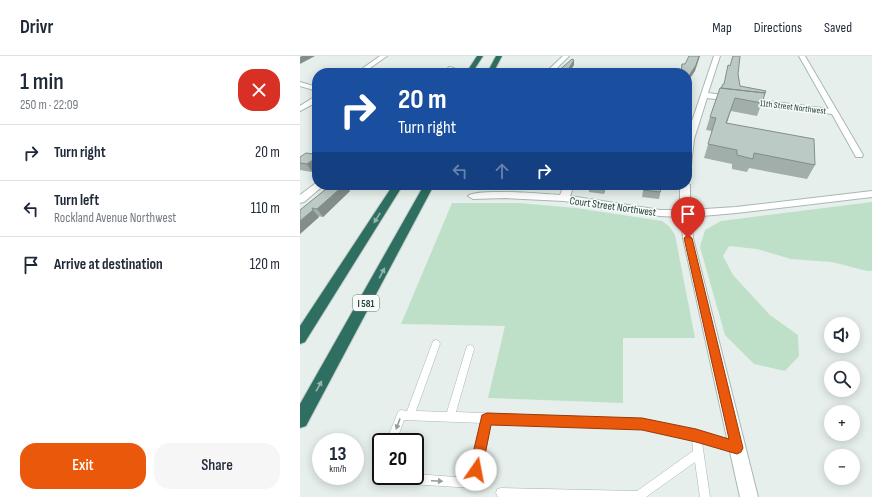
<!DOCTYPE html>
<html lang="en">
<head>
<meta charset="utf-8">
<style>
	:root { --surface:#fff; --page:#f6f6f7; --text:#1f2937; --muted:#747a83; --line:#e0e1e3; --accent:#ea580c }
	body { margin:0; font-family:"Sofia Sans Condensed",sans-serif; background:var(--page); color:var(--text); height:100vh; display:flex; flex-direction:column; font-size:15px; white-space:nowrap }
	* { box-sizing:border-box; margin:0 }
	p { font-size:13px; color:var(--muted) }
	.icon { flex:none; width:22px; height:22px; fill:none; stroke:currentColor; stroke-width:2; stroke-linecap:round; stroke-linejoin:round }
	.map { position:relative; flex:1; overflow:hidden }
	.drawer { display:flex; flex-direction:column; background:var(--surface); width:300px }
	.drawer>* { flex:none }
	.hud { position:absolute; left:12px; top:12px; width:380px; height:122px; border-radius:16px; box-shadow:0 2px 10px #0003; background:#1a4fa0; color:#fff; overflow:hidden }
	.fabs { position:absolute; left:524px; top:261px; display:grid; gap:8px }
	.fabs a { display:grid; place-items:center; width:36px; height:36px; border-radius:50%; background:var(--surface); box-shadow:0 2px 10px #0003; font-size:20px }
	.speed { position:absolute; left:12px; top:377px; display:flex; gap:8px; font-size:20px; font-weight:700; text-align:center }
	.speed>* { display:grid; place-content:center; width:52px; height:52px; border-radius:50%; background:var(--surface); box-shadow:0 2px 10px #0003; line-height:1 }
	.speed small { font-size:10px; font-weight:400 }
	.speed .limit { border:2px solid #111; border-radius:6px; background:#fff; color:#111 }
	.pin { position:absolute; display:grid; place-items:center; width:34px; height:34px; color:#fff; margin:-41px -17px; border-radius:50% 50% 50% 0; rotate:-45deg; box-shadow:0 0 4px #0007 }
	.pin .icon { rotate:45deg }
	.me { position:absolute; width:44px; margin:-22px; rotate:12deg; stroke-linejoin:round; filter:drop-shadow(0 0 3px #0008) }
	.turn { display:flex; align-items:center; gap:14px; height:84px; padding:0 20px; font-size:18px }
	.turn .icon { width:52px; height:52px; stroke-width:2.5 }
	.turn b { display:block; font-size:28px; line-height:34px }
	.lanes { display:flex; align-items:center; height:38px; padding:0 20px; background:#0003; justify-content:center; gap:20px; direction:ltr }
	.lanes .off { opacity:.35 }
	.round { display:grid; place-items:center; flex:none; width:42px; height:42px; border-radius:16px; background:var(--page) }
	.headline { display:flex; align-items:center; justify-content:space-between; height:68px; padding:0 20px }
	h1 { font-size:24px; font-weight:600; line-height:30px }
	.action { display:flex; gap:8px; margin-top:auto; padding:8px 20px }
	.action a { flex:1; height:46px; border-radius:16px; background:var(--accent); color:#fff; font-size:16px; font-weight:600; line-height:46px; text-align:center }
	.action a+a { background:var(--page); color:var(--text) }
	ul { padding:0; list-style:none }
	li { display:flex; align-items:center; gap:12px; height:56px; padding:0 20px; border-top:1px solid var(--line) }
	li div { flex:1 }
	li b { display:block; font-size:15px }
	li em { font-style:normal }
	header { display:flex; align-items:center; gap:24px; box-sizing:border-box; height:56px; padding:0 20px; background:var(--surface); border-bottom:1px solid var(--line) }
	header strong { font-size:19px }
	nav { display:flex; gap:22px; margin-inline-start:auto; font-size:14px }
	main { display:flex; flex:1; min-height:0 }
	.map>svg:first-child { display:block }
</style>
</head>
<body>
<header>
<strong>Drivr</strong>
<nav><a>Map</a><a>Directions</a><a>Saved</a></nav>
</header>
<main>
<section class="drawer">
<div class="headline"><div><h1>1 min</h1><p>250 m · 22:09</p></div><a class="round" style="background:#d93025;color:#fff"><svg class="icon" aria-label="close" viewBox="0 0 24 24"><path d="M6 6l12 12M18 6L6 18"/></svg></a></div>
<ul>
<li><svg class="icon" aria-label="right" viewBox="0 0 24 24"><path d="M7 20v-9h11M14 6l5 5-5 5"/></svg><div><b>Turn right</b></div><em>20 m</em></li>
<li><svg class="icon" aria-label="left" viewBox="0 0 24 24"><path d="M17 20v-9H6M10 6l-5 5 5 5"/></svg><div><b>Turn left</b><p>Rockland Avenue Northwest</p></div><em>110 m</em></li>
<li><svg class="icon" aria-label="arrive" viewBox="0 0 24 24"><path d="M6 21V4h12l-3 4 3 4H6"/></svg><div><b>Arrive at destination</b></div><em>120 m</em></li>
</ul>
<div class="action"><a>Exit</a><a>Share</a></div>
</section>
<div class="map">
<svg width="572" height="441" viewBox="0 0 572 441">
	<rect width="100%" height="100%" fill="#e6efeb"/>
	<path fill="#bfe0c8" d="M572 146V215H567L532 206 491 203 457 193 429 190 423 200 433 219 470 259 498 279 499 300 485 315 454 308 425 279 400 191 405 174 421 165Z
		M152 147H219L276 152 362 165 370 171 375 179 395 282H323V347L188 342 205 270 101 268Z"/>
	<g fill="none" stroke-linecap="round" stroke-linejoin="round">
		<defs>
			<path id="service" d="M136 284 139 285 140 288 116 355 147 356 166 293 167 290 170 289 173 290 174 293 156 356 342 363 396 374 437 387 440 389 442 392 440 395 437 397 402 386 410 441H400L395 406 346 441H198L196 437 197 433 201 432 337 435 393 395 392 383 342 373 191 367 177 431 173 432 78 426 74 425 73 421 77 410 81 409V420H115V418L169 422 182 367 104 364 96 386H86L98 356 101 354 107 355 132 288 133 285Z"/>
			<path id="minor" d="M80 0H87L63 17H56Z
				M263 0H269L252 17H245Z
				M414 0H420L408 37 529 53 499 0H505L563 99 562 101H556L532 58 407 42 394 83 391 109 387 112V80Z
				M149 11 154 12 150 17H144Z
				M0 26 17 31V35L0 30Z
				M14 41H17V46L0 55V50Z
				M16 127H17V129H24L4 146 0 147V139Z
				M387 127 390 129V154L436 151 572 135V141L436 157 391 161 393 182 458 441H440L383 182 381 161 360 160 264 145 205 142 173 143 168 140C175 132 246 138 260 139L264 129H274L270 140 360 154H380V129H387Z"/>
			<path id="motorway" d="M177 0H183L172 17H166Z
				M196 0H202L193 17H187Z
				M93 129H103L5 286 0 288V270Z
				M124 129H134L6 370 0 372V348Z"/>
		</defs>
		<use href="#service" stroke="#a8b8b2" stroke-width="1"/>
		<use href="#minor" stroke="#a8b8b2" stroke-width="2"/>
		<use href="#motorway" stroke="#c2cac8" stroke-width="2"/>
		<use href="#service" fill="#fff" fill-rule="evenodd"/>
		<use href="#minor" fill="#fff" fill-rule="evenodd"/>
		<use href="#motorway" fill="#2f6f62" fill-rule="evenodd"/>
	</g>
	<path fill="#a1aea9" d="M438 18 440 30 466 35 457 60 431 55 427 67 515 109 507 123 449 112 447 116 432 113V108L404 102 412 75 406 74 410 61 421 32 424 28Z
		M6 97 12 116 0 114V107Z
		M289 129H306L304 138 289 136Z
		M344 129H362L359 143 342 141Z
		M50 135 23 161 18 160 19 161 0 178V154Z"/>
	<path fill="#838d89" d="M2 0H18H15L0 8V1Z
		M399 0H400L395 15 387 27V23Z
		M274 4V9L269 17H266Z
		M17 101V112L12 116 7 108Z
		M44 129H46L50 135 23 161 17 153Z
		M305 129H306L304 138V131Z
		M13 154 19 161 0 178V165Z"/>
	<path fill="#bbcac4" stroke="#838d89" d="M389 0H399L396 9 387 23V17H381L382 8H385Z
		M433 0H440L438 18 440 30 466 35 465 37 421 32 423 28H424L428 9 430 10Z
		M272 3 274 4 266 17H256Z
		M420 32 465 37 462 47 435 42 426 67 514 83 515 109 454 97 453 103 437 99V94L408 88 416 62 410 61Z
		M17 93V101L7 108 0 107V101L6 97 14 98Z
		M31 129H44L17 153 12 152 13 154 0 165V154Z
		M292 129H305L304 131Z
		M344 129H362L360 136 343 134Z"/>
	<defs><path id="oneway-solid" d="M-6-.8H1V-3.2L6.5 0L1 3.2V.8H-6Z"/></defs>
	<g fill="#93b5ae">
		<use href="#oneway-solid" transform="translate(77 162) rotate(122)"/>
		<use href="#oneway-solid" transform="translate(82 217) rotate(-62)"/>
		<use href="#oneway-solid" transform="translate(19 330) rotate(-61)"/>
	</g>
	<g fill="#92a09c">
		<use href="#oneway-solid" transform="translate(98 368) rotate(110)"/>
		<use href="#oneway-solid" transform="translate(137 425) rotate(3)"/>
	</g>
	<path fill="#ea580c" stroke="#983908" d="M388 179 392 182 443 392 441 396 437 398 396 386 342 374 191 369 182 414 180 419 176 421 171 419 169 414 181 363 182 359 187 357 342 362 396 373 429 383 384 182Z"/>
	<g text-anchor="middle" stroke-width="3" stroke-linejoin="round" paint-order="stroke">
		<g font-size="9" fill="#24423a" stroke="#f7fbf9">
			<text transform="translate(493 51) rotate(7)" y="3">11th Street Northwest</text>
		</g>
		<rect fill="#f7fbf9" stroke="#637a73" stroke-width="1" x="53" y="239" width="26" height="16" rx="3"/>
		<g font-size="10" font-weight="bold" fill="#24423a">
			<text x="66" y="251">I 581</text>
		</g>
		<g font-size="11" fill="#24423a" stroke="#f7fbf9">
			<text transform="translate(313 150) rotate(8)" y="4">Court Street Northwest</text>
		</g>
	</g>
</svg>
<div class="fabs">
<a><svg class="icon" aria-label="sound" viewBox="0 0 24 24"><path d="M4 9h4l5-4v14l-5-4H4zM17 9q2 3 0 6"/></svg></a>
<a><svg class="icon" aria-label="search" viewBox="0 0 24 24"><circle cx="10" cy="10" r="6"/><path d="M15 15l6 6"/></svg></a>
<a>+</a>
<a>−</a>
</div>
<div class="speed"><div>13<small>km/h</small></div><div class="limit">20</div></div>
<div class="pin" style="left:388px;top:182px;background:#d93025"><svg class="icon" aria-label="arrive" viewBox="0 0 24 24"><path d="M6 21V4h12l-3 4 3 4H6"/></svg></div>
<svg class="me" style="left:176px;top:414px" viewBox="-20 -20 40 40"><circle r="19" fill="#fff"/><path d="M0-13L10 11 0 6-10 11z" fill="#ea580c"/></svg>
<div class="hud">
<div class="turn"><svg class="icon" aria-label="right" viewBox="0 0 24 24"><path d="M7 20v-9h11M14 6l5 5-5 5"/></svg><div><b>20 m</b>Turn right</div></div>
<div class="lanes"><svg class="icon off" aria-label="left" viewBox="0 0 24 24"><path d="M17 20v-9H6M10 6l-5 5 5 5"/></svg><svg class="icon off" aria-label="ahead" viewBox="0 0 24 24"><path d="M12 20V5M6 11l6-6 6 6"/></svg><svg class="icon" aria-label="right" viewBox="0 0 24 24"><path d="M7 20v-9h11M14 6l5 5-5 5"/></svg></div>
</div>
</div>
</main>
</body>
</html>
